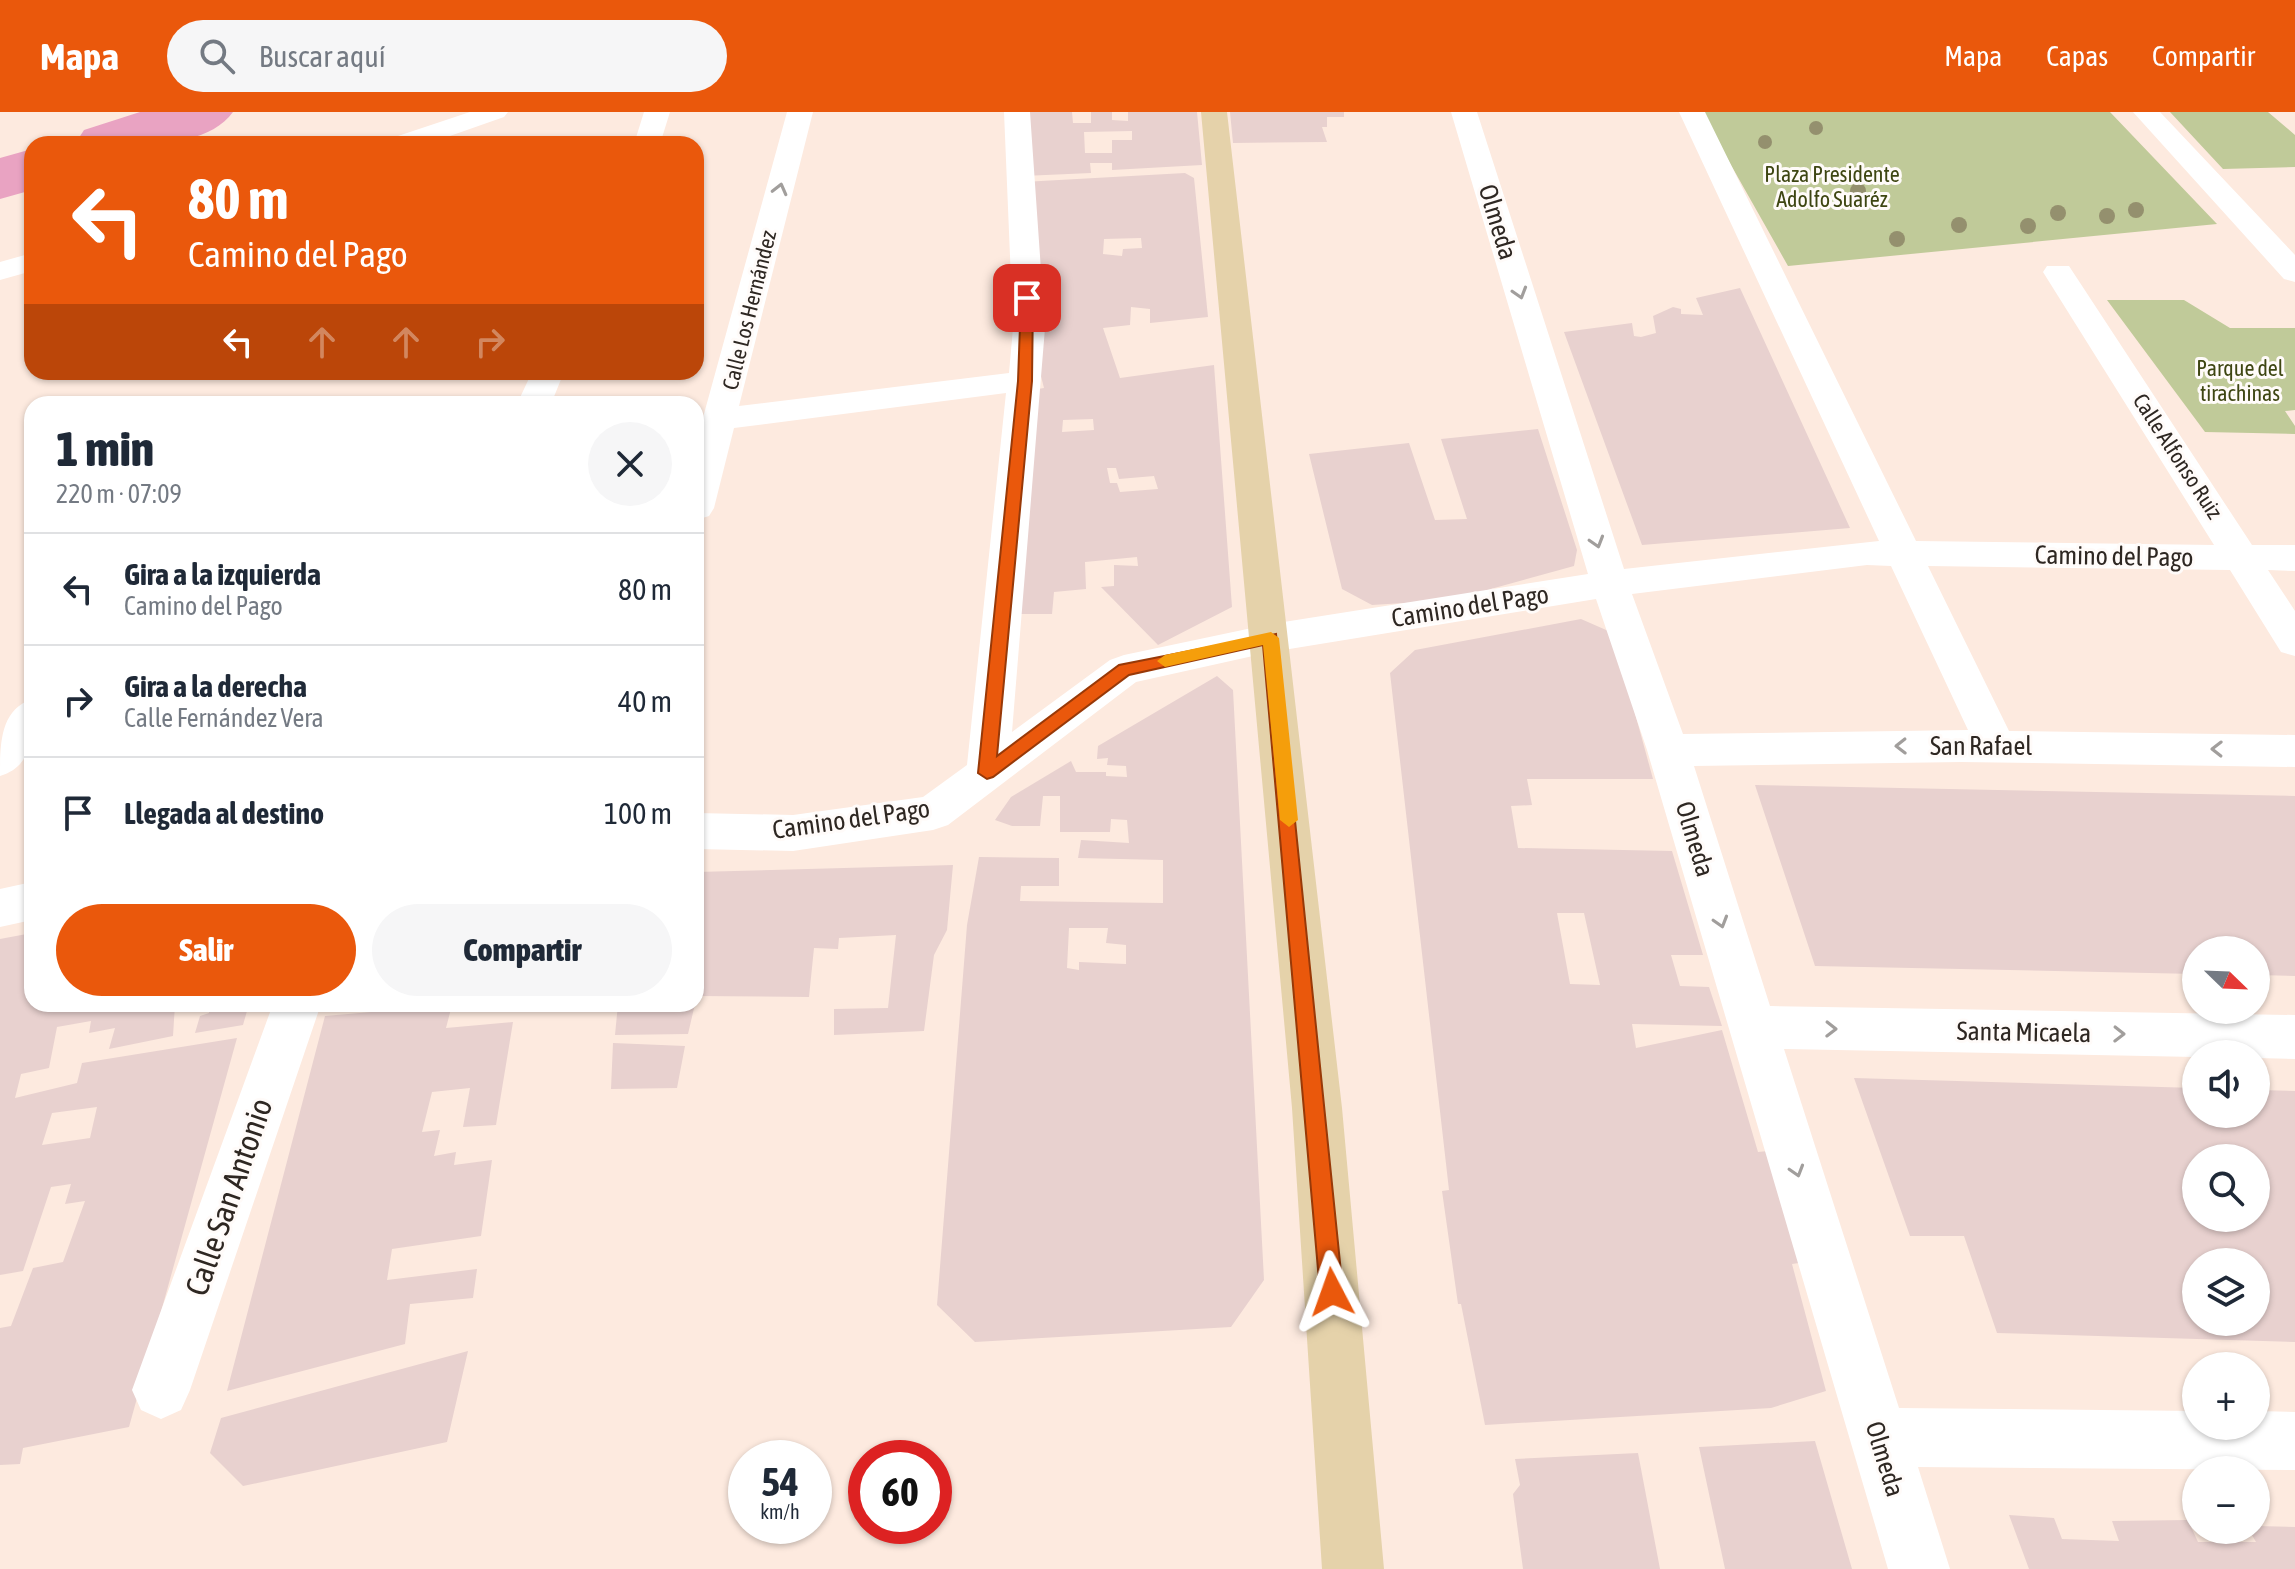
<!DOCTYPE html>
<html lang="es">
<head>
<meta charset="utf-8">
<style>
	:root { --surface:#fff; --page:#f6f6f7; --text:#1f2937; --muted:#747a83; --line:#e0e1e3; --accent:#ea580c }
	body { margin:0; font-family:"Asap Condensed",sans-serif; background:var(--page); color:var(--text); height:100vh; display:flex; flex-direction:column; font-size:30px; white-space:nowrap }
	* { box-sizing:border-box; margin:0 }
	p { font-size:26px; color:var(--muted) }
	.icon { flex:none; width:44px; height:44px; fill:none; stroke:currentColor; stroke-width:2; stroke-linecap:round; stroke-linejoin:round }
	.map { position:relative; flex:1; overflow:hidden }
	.details { position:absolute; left:24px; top:284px; width:680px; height:616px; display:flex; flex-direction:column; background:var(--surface); border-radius:24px; box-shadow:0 2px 6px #0004 }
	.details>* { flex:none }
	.top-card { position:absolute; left:24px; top:24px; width:680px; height:244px; border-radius:24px; box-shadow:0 2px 6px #0004; background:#ea580c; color:#fff; overflow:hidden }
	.needle { width:52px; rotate:113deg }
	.fabs { position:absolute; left:2182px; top:824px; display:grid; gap:16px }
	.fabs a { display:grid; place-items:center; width:88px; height:88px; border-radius:50%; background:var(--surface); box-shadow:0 2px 6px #0004; font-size:40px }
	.speed { position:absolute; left:728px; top:1328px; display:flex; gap:16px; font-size:40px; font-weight:700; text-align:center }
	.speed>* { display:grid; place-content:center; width:104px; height:104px; border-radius:50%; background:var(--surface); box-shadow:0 2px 6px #0004; line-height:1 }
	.speed small { font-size:20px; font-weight:400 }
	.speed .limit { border:12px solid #d22; background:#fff; color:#111 }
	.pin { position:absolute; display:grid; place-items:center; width:68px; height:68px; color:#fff; margin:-34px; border-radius:16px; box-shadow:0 4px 12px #0006 }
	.me { position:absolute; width:88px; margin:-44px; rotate:356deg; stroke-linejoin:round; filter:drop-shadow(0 0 6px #0008) }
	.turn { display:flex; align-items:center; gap:28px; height:168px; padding:0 32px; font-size:36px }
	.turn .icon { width:104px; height:104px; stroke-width:2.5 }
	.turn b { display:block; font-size:56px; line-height:68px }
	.lanes { display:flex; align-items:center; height:76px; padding:0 32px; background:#0003; justify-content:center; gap:40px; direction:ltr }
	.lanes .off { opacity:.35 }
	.round { display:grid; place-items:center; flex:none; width:84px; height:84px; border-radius:42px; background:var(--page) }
	.headline { display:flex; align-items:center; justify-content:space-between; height:136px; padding:0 32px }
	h1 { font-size:48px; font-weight:800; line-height:60px }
	.button { display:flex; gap:16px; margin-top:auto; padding:16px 32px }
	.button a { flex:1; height:92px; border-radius:48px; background:var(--accent); color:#fff; font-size:32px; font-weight:800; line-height:92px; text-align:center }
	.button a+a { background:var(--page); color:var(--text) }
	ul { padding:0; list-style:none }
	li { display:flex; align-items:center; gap:24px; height:112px; padding:0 32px; border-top:2px solid var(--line) }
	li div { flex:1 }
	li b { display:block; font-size:30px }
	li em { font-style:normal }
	header { display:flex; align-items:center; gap:48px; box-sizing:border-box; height:112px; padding:0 40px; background:var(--accent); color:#fff }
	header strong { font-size:38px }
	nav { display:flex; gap:44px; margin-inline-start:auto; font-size:28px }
	.search { width:560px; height:72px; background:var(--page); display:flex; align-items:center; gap:20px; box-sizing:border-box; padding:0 28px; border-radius:44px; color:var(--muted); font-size:30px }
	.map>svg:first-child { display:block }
</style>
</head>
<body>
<header>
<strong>Mapa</strong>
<div class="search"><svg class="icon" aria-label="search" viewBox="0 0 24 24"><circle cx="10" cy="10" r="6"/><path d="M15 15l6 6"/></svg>Buscar aquí</div>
<nav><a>Mapa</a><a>Capas</a><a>Compartir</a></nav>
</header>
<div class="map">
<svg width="2295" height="1457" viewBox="0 0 2295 1457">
	<rect width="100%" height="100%" fill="#fdeadf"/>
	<path fill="#c0ca99" d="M1701 0H2110L2217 112 1788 154Z
		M2170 0H2268L2295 23V55L2223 57Z
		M2184 188 2230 216H2295V298L2285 299 2295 314V322L2205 320 2107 188Z"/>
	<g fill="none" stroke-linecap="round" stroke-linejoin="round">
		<path fill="#e9a3c2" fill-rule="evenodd" d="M140 0H233C204 41 120 32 75 32L84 18Z
			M32 37V78L0 87V46Z"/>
	</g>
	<path fill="#e8d1cf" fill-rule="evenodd" d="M1023 0H1072L1073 11H1091V0H1112V8L1128 9V0H1197L1202 53 1112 58V51H1090L1091 61 1023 64ZM1132 19V28H1112V41H1085L1084 20Z
		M1230 0H1344V5H1327V15H1322L1327 30 1233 31Z
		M1185 61 1194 66 1208 205 1150 211V197L1131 195 1130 213 1103 216 1120 266 1214 253 1232 495 1158 533 1101 475 1114 474V453L1138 454 1137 445 1085 450 1086 477 1054 480 1052 502H1018L1038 277 1044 276 1031 224 1023 70ZM1141 126 1142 136 1123 137 1122 144 1103 142 1104 127ZM1093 307 1094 318 1062 320 1063 308ZM1107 356H1116L1119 367 1154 364 1158 377 1120 380 1117 371H1110Z
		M1740 176 1850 416 1642 433 1564 220 1632 211 1634 224 1641 225 1656 221 1653 204 1673 195 1681 197V202L1703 203 1696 186Z
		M1538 317 1577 438 1574 454 1451 488 1372 493 1342 477 1309 342 1409 331 1435 408 1467 407 1441 327Z
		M1581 507 1613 521 1653 667H1527L1532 693 1511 694 1518 736 1672 739 1703 843H1671L1680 874 1709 875 1722 914 1632 912 1636 936 1722 918 1758 1040 1768 1039 1799 1151 1792 1152 1826 1279 1771 1296 1485 1313 1461 1192H1458L1442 1079 1449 1078 1390 561 1415 538ZM1557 801H1584L1600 873 1570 872Z
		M1217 564 1233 578 1264 1168 1231 1215 975 1230 937 1193 967 813 979 745 1059 746V774H1021L1020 789 1163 791V748L1078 746 1081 728 1129 731 1127 708 1111 707 1110 720H1060V684H1043L1040 714H1012L995 708 1011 685 1071 649 1076 660H1106V664L1127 665 1126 654 1107 653 1108 646 1097 647 1098 634ZM1069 816H1108L1106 831 1126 833V852L1079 850V858L1067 856Z
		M1755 673 2295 684V864L2256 863V838H2196V862L1815 854Z
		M953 753 947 818 934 843 924 919 834 923V897L888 896 896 823 839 826 838 837 814 836 809 885 696 884V760Z
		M32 821V892H175L173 924 109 937 115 916 89 921 91 909 57 915 49 956 21 962 15 986 77 971 82 951 237 926 129 1315 23 1336 20 1352 0 1353V1216L11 1214 33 1156 63 1150 85 1089 65 1092 71 1072 51 1075 23 1159 0 1163V827ZM97 995 90 1026 42 1033 52 1001Z
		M209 892H249L243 913 195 921 200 904 209 901Z
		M618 892H695L688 922 615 923Z
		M452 893 446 916 513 910 496 1013 463 1015 470 976 432 980 422 1020 440 1018 434 1044 456 1040 454 1053 492 1048 481 1124 392 1137 387 1168 477 1157 473 1186 410 1192 405 1232 227 1279 325 904Z
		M613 931 685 934 677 976 611 977Z
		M1854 966 2196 976V1002H2256V978L2295 979V1230L1997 1221 1964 1124H1910ZM2196 1046H2256V1106H2196ZM2196 1150H2256V1210H2196Z
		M468 1239 447 1330 243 1374 210 1341 221 1306Z
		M1815 1329 1852 1457H1725L1699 1335Z
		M1638 1341 1660 1457H1523L1513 1382 1520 1373 1515 1347Z
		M2009 1403 2054 1406 2062 1427 2119 1429 2112 1409 2188 1408 2198 1430H2256L2249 1418H2256V1414L2295 1415V1457H2029Z"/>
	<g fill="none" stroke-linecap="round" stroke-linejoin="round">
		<path fill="#fff" fill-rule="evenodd" d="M470 0H508L504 5 427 32H388L392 26Z
			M644 0H670L660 32H634Z
			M787 0H813L739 294 1009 261 1013 216 1004 0H1030L1045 216 1012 620 1110 548 1124 543 1271 512 1588 462 1451 0H1477L1624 457 1879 429 1679 0H1705L1916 429 2214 433 2043 160 2047 154H2069L2252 433H2295V459L2268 458 2295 499V544L2281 540 2230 458 1928 454 2009 619 2295 623V655L1961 650 1694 654 1770 894 2295 903V947L2256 946V942H2196V945L1784 937 1899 1296 2196 1299V1314H2256V1299L2295 1300V1358L1918 1355 1950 1457H1888L1647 638 1596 487 1271 540 1136 570 948 713 933 718 793 739 696 737V701L793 703 923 685 967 653 1006 281 734 316 714 396 709 404 696 408V331ZM1867 453 1891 454 1968 618 1683 622 1632 482Z
			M2133 0H2160L2295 143V170L2284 167Z
			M32 141V159L0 168V150Z
			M532 260H564L551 292H517Z
			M32 587C32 619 36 653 0 664 0 632 0 598 32 587Z
			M32 770V808L0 815V777Z
			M273 892H321L190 1278 181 1298 161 1307 141 1298 132 1278Z"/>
		<path fill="#e5d2aa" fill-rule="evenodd" d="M1201 0H1227L1342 996 1384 1457H1322L1292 996Z"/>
	</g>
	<g fill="#94906e">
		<circle cx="1816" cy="16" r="7"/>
		<circle cx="1765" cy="30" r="7"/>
		<circle cx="1858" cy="79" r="8"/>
		<circle cx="2136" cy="98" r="8"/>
		<circle cx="2058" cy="101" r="8"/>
		<circle cx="2107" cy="104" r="8"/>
		<circle cx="1959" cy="113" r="8"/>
		<circle cx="2028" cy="114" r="8"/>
		<circle cx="1897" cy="127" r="8"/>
	</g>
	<defs><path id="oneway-chevron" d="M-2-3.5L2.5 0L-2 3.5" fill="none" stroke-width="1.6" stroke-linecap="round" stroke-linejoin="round" transform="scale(2)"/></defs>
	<g stroke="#a19e9c">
		<use href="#oneway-chevron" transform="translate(780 77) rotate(-76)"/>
		<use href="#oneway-chevron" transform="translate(1520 181) rotate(73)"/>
		<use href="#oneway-chevron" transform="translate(1597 430) rotate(73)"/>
		<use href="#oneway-chevron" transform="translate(1901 634) rotate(179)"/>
		<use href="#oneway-chevron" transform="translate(2217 637) rotate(-179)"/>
		<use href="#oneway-chevron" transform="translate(1721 810) rotate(73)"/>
		<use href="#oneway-chevron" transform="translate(1831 917) rotate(1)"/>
		<use href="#oneway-chevron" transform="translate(2119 922) rotate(1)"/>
		<use href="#oneway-chevron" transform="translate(1797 1059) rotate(73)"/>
	</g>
	<path fill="#ea580c" stroke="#983908" stroke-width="2" d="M1027 182 1033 186 1032 269 997 644 1119 553 1276 522 1343 1180 1340 1188 1332 1192 1324 1188 1320 1180 1263 533 1129 563 993 665 987 667 978 661 1018 269 1021 186Z"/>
	<path fill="#f59e0b" d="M1271 520 1279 526 1298 708 1289 715 1280 708 1263 533 1165 555 1157 549 1165 543Z"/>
	<g text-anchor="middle" stroke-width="6" stroke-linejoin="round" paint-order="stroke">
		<g font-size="22" fill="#3e4612" stroke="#fffbf9">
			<text x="1832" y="70">Plaza Presidente<tspan x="1832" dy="25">Adolfo Suaréz</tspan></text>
			<text x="2240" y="264">Parque del<tspan x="2240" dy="25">tirachinas</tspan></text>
		</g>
		<g font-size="22" fill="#2e2722" stroke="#fffbf9">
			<text transform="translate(749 198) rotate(-76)" y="8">Calle Los Hernández</text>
			<text transform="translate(2178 344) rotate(57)" y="8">Calle Alfonso Ruiz</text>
		</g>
		<g font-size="26" fill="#2e2722" stroke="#fffbf9">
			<text transform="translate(1498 110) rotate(73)" y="9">Olmeda</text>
			<text transform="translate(2114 444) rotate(1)" y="9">Camino del Pago</text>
			<text transform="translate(1470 494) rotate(-9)" y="9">Camino del Pago</text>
			<text x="1981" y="643">San Rafael</text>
			<text transform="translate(851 707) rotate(-8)" y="9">Camino del Pago</text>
			<text transform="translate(1695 727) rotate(73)" y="9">Olmeda</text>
			<text transform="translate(2024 920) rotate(1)" y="9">Santa Micaela</text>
			<text transform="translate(1885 1347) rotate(73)" y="9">Olmeda</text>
		</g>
		<g font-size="32" fill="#2e2722" stroke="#fffbf9">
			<text transform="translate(229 1085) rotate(-71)" y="11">Calle San Antonio</text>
		</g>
	</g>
</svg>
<div class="fabs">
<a><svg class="needle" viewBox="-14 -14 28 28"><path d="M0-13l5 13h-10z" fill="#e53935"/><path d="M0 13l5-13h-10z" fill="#747a83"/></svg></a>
<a><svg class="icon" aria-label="sound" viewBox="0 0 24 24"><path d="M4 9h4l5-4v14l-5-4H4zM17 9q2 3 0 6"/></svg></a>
<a><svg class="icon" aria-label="search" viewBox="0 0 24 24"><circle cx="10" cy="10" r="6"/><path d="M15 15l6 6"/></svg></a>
<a><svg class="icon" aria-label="layers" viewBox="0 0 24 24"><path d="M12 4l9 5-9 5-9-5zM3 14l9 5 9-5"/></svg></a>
<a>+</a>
<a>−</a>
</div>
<div class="speed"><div>54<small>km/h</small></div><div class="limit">60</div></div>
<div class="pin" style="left:1027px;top:186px;background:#d93025"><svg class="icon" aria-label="arrive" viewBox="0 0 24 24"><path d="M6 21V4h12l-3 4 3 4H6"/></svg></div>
<svg class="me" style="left:1332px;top:1180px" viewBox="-20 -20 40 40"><path d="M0-17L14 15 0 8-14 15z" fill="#ea580c" stroke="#fff" stroke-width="4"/></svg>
<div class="top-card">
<div class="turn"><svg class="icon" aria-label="left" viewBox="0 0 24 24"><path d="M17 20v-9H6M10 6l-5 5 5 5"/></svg><div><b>80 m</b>Camino del Pago</div></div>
<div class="lanes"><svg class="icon" aria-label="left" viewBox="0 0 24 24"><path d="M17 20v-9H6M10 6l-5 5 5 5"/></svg><svg class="icon off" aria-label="ahead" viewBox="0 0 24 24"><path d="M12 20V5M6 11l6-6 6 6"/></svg><svg class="icon off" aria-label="ahead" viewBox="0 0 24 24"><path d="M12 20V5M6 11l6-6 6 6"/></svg><svg class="icon off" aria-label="right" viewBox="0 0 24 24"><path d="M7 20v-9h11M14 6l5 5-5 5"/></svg></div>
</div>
<section class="details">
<div class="headline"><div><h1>1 min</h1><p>220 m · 07:09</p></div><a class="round"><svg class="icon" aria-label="close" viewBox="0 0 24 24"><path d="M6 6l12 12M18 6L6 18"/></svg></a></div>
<ul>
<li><svg class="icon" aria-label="left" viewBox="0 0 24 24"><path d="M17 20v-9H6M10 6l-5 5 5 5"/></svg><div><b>Gira a la izquierda</b><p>Camino del Pago</p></div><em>80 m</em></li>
<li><svg class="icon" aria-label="right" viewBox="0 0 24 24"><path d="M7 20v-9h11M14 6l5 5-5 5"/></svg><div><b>Gira a la derecha</b><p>Calle Fernández Vera</p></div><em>40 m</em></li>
<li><svg class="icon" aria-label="arrive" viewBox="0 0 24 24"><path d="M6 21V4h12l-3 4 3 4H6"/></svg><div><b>Llegada al destino</b></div><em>100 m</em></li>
</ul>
<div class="button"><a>Salir</a><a>Compartir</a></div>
</section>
</div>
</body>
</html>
